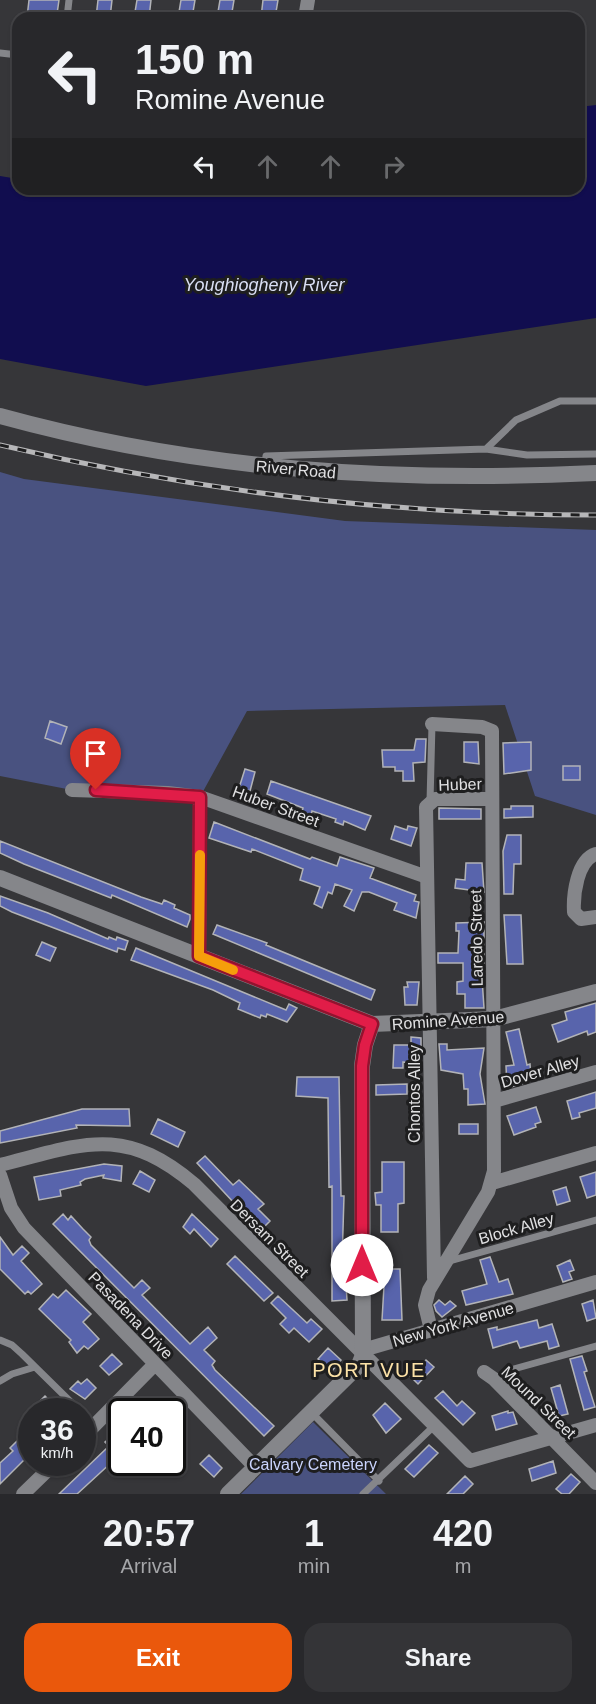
<!DOCTYPE html>
<html lang="en">
<head>
<meta charset="utf-8">
<style>
	:root { --surface:#28282b; --page:#343437; --text:#f1f3f6; --muted:#a5a6a9; --line:#444447; --accent:#ea580c }
	body { margin:0; font-family:Helvetica,sans-serif; background:var(--page); color:var(--text); height:100vh; display:flex; flex-direction:column; font-size:22px; white-space:nowrap }
	* { box-sizing:border-box; margin:0 }
	p { font-size:20px; color:var(--muted) }
	.icon { flex:none; width:33px; height:33px; fill:none; stroke:currentColor; stroke-width:2; stroke-linecap:round; stroke-linejoin:round }
	.map { position:relative; height:1494px; overflow:hidden }
	.drawer { display:flex; flex-direction:column; background:var(--surface); flex:1 }
	.drawer>* { flex:none }
	.top-card { position:absolute; left:12px; top:12px; width:573px; height:183px; border-radius:18px; box-shadow:0 2px 4px #0004,0 0 0 2px var(--line); background:#28282b; color:var(--text); overflow:hidden }
	.speed { position:absolute; left:18px; top:1398px; display:flex; gap:12px; font-size:30px; font-weight:700; text-align:center }
	.speed>* { display:grid; place-content:center; width:78px; height:78px; border-radius:50%; background:var(--surface); box-shadow:0 2px 4px #0004,0 0 0 2px var(--line); line-height:1 }
	.speed small { font-size:15px; font-weight:400 }
	.speed .limit { border:3px solid #111; border-radius:9px; background:#fff; color:#111 }
	.pin { position:absolute; display:grid; place-items:center; width:51px; height:51px; color:#fff; margin:-62px -26px; border-radius:50% 50% 50% 0; rotate:-45deg; box-shadow:0 0 6px #0007 }
	.pin .icon { rotate:45deg }
	.me { position:absolute; width:66px; margin:-33px; rotate:0deg; stroke-linejoin:round; filter:drop-shadow(0 0 4px #0008) }
	.turn { display:flex; align-items:center; gap:21px; height:126px; padding:0 24px; font-size:27px }
	.turn .icon { width:78px; height:78px; stroke-width:2.5 }
	.turn b { display:block; font-size:42px; line-height:51px }
	.lanes { display:flex; align-items:center; height:57px; padding:0 24px; background:#0003; justify-content:center; gap:30px; direction:ltr }
	.lanes .off { opacity:.35 }
	.eta { display:flex; justify-content:space-evenly; align-items:center; height:102px; text-align:center }
	.eta b { font-size:36px; font-weight:700; line-height:42px }
	.primary-button { display:flex; gap:12px; margin-top:auto; padding:12px 24px }
	.primary-button a { flex:1; height:69px; border-radius:18px; background:var(--accent); color:#fff; font-size:24px; font-weight:700; line-height:69px; text-align:center }
	.primary-button a+a { background:var(--page); color:var(--text) }
	.map>svg:first-child { display:block }
</style>
</head>
<body>
<div class="map">
<svg width="596" height="1494" viewBox="0 0 596 1494">
	<rect width="100%" height="100%" fill="#363639"/>
	<path fill="#495280" d="M0 472 24 479 345 521 596 530V815L535 796 505 705 247 711 200 797 72 790 0 776Z
		M313 1422 386 1494H241Z"/>
	<path fill="#110d4f" d="M596 105V318L146 386 0 359V176L18 179V189H579V107Z"/>
	<path fill="#5864ac" stroke="#b2b3b7" stroke-width="1.5" d="M29 0H59L57 14H52L51 18H27Z
		M98 0H112L110 18H96Z
		M137 0H151L149 18H134Z
		M181 0H195L192 18H178Z
		M220 0H234L231 18H217Z
		M263 0H278L275 18H261Z
		M50 721 67 727 61 744 45 738Z
		M416 739H426L425 762 413 763 414 781H403V771H395V767H383L382 750H414Z
		M464 742H478L479 764 464 762Z
		M531 742V770L504 774 503 743Z
		M563 766H580V780H563Z
		M245 769 255 772 250 791 239 788Z
		M271 781 371 816 365 830 344 821 343 825 335 822 336 819 312 811 311 815 302 812 303 808 267 794Z
		M511 806H533V817L504 818V809H511Z
		M439 808 481 809V819H439Z
		M214 822 310 859 312 857 337 866 340 857 374 868 370 878 416 895 414 901 419 902 416 918 394 910 397 903 369 892H362L354 911 344 906 352 890 335 884 332 894 328 892 322 908 314 904 320 887 300 880 303 869 252 849 251 852 209 838Z
		M395 826 407 830 408 826 417 828 411 846 391 839Z
		M507 835H521V864H514L513 894H504L503 851Z
		M0 841 141 897 162 904 164 900 175 905 174 908 190 915V919L187 927 112 895 111 898 24 864 0 853Z
		M466 863H482L484 892 455 888 456 879 465 880Z
		M0 896 48 913 108 939 109 937 116 940 117 937 128 941 125 950 118 948 117 952 12 912 0 906Z
		M504 915H521L523 964H507Z
		M484 922V963H481L484 1008H465V994H457V982L463 981V963H438V953H458L459 931H456V923Z
		M217 925 267 943 266 945 375 990 371 1000 213 934Z
		M42 942 56 948 50 961 36 955Z
		M136 948 286 1010 289 1004 297 1008 287 1022 267 1014 266 1017 261 1015 260 1018 238 1009 240 1003 213 990 131 960Z
		M407 982H419L417 1005H405L404 987H408Z
		M596 1003V1032L588 1035 587 1031 558 1042 552 1025 567 1020 565 1012Z
		M519 1029 527 1065 530 1064 531 1077 521 1078 522 1084 507 1088 506 1066 514 1065 506 1032Z
		M411 1037 421 1038V1063L403 1062V1068H393L394 1045H411Z
		M439 1044H447V1050L484 1048 480 1074 485 1104 468 1105V1089H464L463 1074 441 1070Z
		M297 1077H339L341 1196H344L342 1263 345 1264 343 1286 346 1285 347 1300 332 1301V1186L329 1187 328 1098 296 1096Z
		M407 1084V1094L376 1095V1085Z
		M596 1092V1108L579 1113 580 1117 572 1119 567 1101Z
		M536 1107 541 1122 535 1124 536 1127 514 1135 507 1116Z
		M82 1109H129L130 1126 76 1125 77 1128 0 1143V1131Z
		M158 1119 185 1132 178 1147 151 1134Z
		M459 1124H478V1134H459Z
		M205 1156 233 1185 239 1180 264 1204 258 1209 270 1221 260 1231 197 1163Z
		M382 1162H404V1203L398 1204V1232H381V1205H376L375 1193 382 1192Z
		M104 1164 122 1166 121 1181 103 1178 104 1175 85 1179 80 1182 81 1185 60 1190 61 1196 39 1200 34 1177Z
		M140 1171 155 1180 149 1192 133 1184Z
		M596 1172V1195L587 1198 580 1177Z
		M566 1187 570 1201 557 1205 553 1191Z
		M63 1214 68 1220 71 1216 83 1229 91 1237 89 1240 91 1245 134 1288 142 1280 150 1288 142 1295 190 1344 208 1327 217 1338 204 1350 215 1361 212 1365 215 1370 274 1426 264 1436 53 1224Z
		M192 1214 218 1239 211 1247 194 1229 190 1234 183 1227Z
		M0 1237 13 1255 22 1246 29 1253 21 1261 42 1284 31 1294 28 1291 25 1294 0 1269Z
		M235 1256 273 1293 264 1301 227 1264Z
		M490 1257 499 1282 508 1279 513 1294 466 1305 462 1291 487 1284 480 1260Z
		M570 1260 574 1270 569 1272 572 1279 563 1282 557 1266Z
		M385 1269H400L402 1320H382Z
		M66 1290 91 1314 83 1322 99 1339 88 1349 84 1346 77 1353 69 1342 71 1340 39 1309 53 1294 58 1298Z
		M278 1296 307 1323 311 1319 322 1329 309 1342 294 1328 289 1333 280 1324 286 1318 271 1303Z
		M439 1300 445 1305 450 1301 456 1306 442 1317 436 1311 434 1305Z
		M593 1300 596 1318 587 1321 582 1304Z
		M537 1320 539 1328 552 1324 559 1346 549 1349 547 1341 520 1348 517 1341 493 1348 488 1329 497 1327V1330Z
		M328 1348 341 1360 332 1371 318 1359Z
		M112 1354 122 1364 109 1375 100 1366Z
		M582 1356 587 1371 584 1372 595 1407 584 1410 570 1359Z
		M426 1360 434 1367 418 1384 410 1376Z
		M87 1379 96 1388 85 1399 70 1389 78 1381 81 1384Z
		M560 1385 568 1414 559 1416 551 1388Z
		M443 1391 457 1406 462 1401 475 1413 463 1425 435 1398Z
		M45 1396 53 1404 59 1401 69 1412H42L36 1405Z
		M385 1403 401 1419 386 1433 373 1415Z
		M508 1411V1413L513 1412 517 1424 496 1430 492 1416Z
		M32 1431V1452L0 1484V1463L13 1451 10 1448 21 1437 23 1439Z
		M122 1434V1451L111 1460 113 1461 77 1494H59L109 1446 105 1442 112 1436 116 1439Z
		M429 1445 438 1453 414 1477 405 1469Z
		M209 1455 222 1468 214 1477 200 1464Z
		M553 1461 556 1473 532 1481 529 1469Z
		M571 1474 580 1482 569 1494H562L556 1489Z
		M465 1476 473 1484 463 1494H447Z"/>
	<g fill="none" stroke-linecap="round" stroke-linejoin="round">
		<path stroke="#85868a" stroke-width="7" d="M67 18 69 0
			M0 53 18 55
			M486 449 516 420 560 401H596
			M265 465 266 456 486 449 527 455 596 454
			M430 802 432 724
			M446 1262 596 1220
			M0 1340 12 1345 22 1354 81 1412
			M0 1381 12 1374 35 1367
			M499 1385 501 1377 510 1370 596 1346
			M311 1412 379 1481
			M82 1413 96 1425
			M363 1494 434 1426"/>
		<path stroke="#85868a" stroke-width="14" d="M305 18 308 0
			M72 790 168 793 200 797 427 877
			M596 854C577 860 573 895 574 912L581 919 596 917
			M199 956 200 797
			M494 1101 596 1072
			M0 1165C83 1144 123 1124 194 1184L470 1461 596 1425
			M0 1175 11 1208 24 1228 255 1467
			M492 1183 596 1153
			M434 1278 426 807 435 799H492
			M431 1330 425 1305 429 1290 488 1192 494 1171 492 731 482 727 432 724
			M363 1350 596 1282
			M484 1372 494 1379 596 1483
			M82 1438 155 1364
			M23 1494 56 1462"/>
		<path stroke="#85868a" stroke-width="16" d="M0 416C196 470 393 483 596 473
			M0 878 372 1024 494 1019 596 992
			M228 1494 359 1365 363 1355 362 1066 365 1045 372 1024"/>
		<defs>
			<path id="rail" d="M0 445C194 491 397 515 596 515"/>
		</defs>
		<use href="#rail" stroke="#b7b7b9" stroke-width="5"/>
		<use href="#rail" stroke="#1e1e1f" stroke-width="3" stroke-dasharray="9" stroke-linecap="butt"/>
	</g>
	<g fill="none" stroke-linecap="round" stroke-linejoin="round">
		<defs>
			<path id="route" d="M96 790 200 797 199 956 372 1024 365 1045 362 1066V1265"/>
		</defs>
		<use href="#route" stroke="#92132f" stroke-width="15"/>
		<use href="#route" stroke="#e11d48" stroke-width="10"/>
		<path stroke="#f59e0b" stroke-width="10" d="M200 855 199 956 233 970"/>
	</g>
	<g text-anchor="middle" stroke-width="6" stroke-linejoin="round" paint-order="stroke">
		<g font-size="16" fill="#e0e0e2" stroke="#1e1e1f">
			<text transform="translate(296 469) rotate(5)" y="6">River Road</text>
			<text transform="translate(460 784) rotate(-2)" y="6">Huber</text>
			<text transform="translate(276 806) rotate(20)" y="6">Huber Street</text>
			<text transform="translate(476 938) rotate(-91)" y="6">Laredo Street</text>
			<text transform="translate(448 1020) rotate(-4)" y="6">Romine Avenue</text>
			<text transform="translate(540 1071) rotate(-16)" y="6">Dover Alley</text>
			<text transform="translate(414 1094) rotate(-90)" y="6">Chontos Alley</text>
			<text transform="translate(516 1228) rotate(-16)" y="6">Block Alley</text>
			<text transform="translate(270 1238) rotate(45)" y="6">Dersam Street</text>
			<text transform="translate(131 1315) rotate(46)" y="6">Pasadena Drive</text>
			<text transform="translate(453 1324) rotate(-16)" y="6">New York Avenue</text>
			<text transform="translate(539 1402) rotate(44)" y="6">Mound Street</text>
		</g>
		<g font-size="16" fill="#cbd5fe" stroke="#1e1e1f">
			<text x="313" y="1470">Calvary Cemetery</text>
		</g>
		<g font-size="18" font-style="italic" fill="#d9def3" stroke="#1e1e1f">
			<text x="264" y="291">Youghiogheny River</text>
		</g>
		<g font-size="20" letter-spacing="1.5" fill="#fce2a7" stroke="#1e1e1f">
			<text x="369" y="1377">PORT VUE</text>
		</g>
	</g>
</svg>
<div class="speed"><div>36<small>km/h</small></div><div class="limit">40</div></div>
<div class="pin" style="left:96px;top:790px;background:#d93025"><svg class="icon" aria-label="arrive" viewBox="0 0 24 24"><path d="M6 21V4h12l-3 4 3 4H6"/></svg></div>
<svg class="me" style="left:362px;top:1265px" viewBox="-20 -20 40 40"><circle r="19" fill="#fff"/><path d="M0-13L10 11 0 6-10 11z" fill="#e11d48"/></svg>
<div class="top-card">
<div class="turn"><svg class="icon" aria-label="left" viewBox="0 0 24 24"><path d="M17 20v-9H6M10 6l-5 5 5 5"/></svg><div><b>150 m</b>Romine Avenue</div></div>
<div class="lanes"><svg class="icon" aria-label="left" viewBox="0 0 24 24"><path d="M17 20v-9H6M10 6l-5 5 5 5"/></svg><svg class="icon off" aria-label="ahead" viewBox="0 0 24 24"><path d="M12 20V5M6 11l6-6 6 6"/></svg><svg class="icon off" aria-label="ahead" viewBox="0 0 24 24"><path d="M12 20V5M6 11l6-6 6 6"/></svg><svg class="icon off" aria-label="right" viewBox="0 0 24 24"><path d="M7 20v-9h11M14 6l5 5-5 5"/></svg></div>
</div>
</div>
<section class="drawer">
<div class="eta">
<div><b>20:57</b><p>Arrival</p></div>
<div><b>1</b><p>min</p></div>
<div><b>420</b><p>m</p></div>
</div>
<div class="primary-button"><a>Exit</a><a>Share</a></div>
</section>
</body>
</html>
